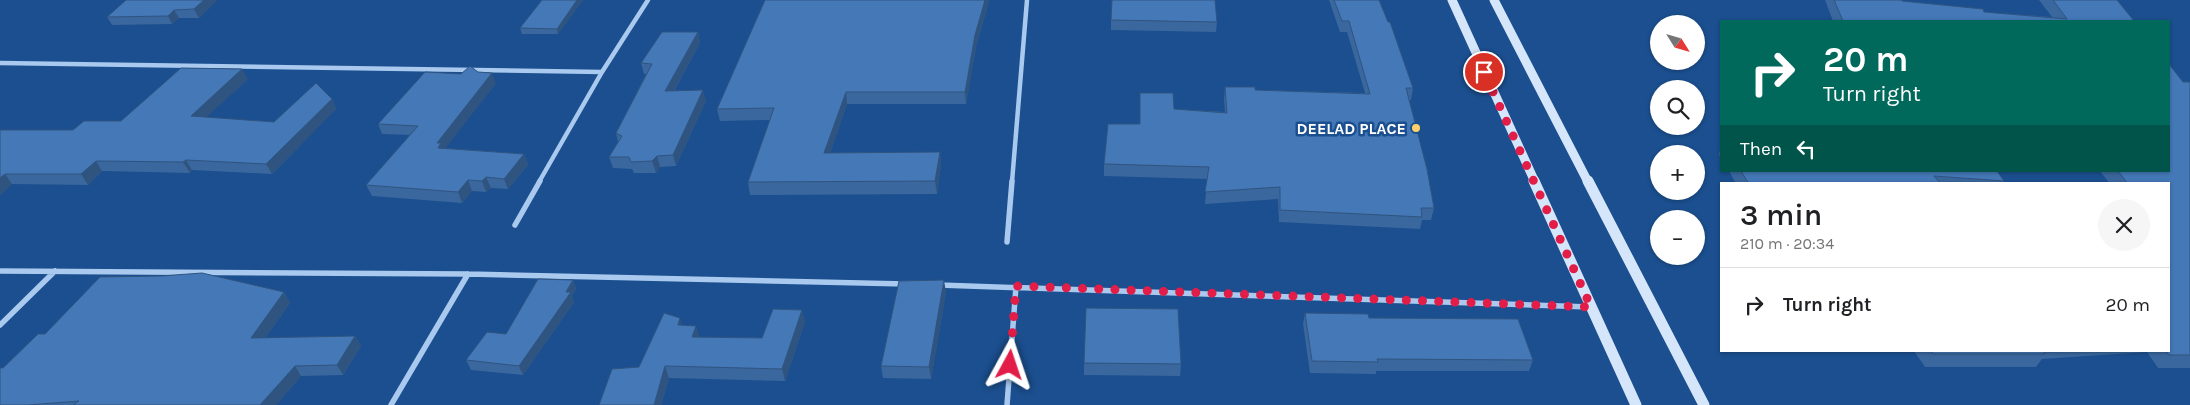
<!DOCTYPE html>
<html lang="en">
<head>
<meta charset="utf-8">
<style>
	:root { --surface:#fff; --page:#f6f6f6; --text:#202124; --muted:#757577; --line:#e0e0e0 }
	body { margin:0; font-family:Karla,sans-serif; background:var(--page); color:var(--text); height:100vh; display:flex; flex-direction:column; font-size:19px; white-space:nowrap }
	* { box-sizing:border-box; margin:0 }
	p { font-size:16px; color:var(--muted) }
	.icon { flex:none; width:28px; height:28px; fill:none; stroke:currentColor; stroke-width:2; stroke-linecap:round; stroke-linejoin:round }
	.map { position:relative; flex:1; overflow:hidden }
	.panel { position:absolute; left:1720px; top:182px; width:450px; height:170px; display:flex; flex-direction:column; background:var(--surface); border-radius:0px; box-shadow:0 1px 4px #0004 }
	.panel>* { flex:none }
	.guide { position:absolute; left:1720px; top:20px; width:450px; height:152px; border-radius:0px; box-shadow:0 1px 4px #0004; background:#00695c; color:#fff; overflow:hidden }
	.needle { width:32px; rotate:127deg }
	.buttons { position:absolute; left:1650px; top:15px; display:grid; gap:10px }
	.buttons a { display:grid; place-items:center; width:55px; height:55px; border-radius:50%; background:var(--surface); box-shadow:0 1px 4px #0004; font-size:25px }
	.pin { position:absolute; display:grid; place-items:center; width:42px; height:42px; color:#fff; margin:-21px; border:2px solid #fff; border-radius:50%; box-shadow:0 1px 5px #0007 }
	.me { position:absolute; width:55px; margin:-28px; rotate:5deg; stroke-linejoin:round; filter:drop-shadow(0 0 4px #0008) }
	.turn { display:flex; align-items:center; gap:18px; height:105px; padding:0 20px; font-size:22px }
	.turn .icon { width:65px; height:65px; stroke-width:2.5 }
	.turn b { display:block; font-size:35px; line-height:42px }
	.then { display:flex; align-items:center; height:48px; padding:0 20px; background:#0003; gap:10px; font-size:19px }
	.round { display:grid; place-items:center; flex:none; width:52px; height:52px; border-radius:26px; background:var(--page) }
	.summary { display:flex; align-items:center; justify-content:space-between; height:85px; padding:0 20px }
	h1 { font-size:30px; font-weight:600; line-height:38px }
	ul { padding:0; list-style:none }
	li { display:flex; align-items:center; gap:15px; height:75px; padding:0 20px; border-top:1px solid var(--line) }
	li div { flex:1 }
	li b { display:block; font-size:19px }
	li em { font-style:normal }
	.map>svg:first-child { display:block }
</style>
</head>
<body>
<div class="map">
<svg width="2190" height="405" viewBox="0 0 2190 405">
	<rect width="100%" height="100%" fill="#1b4f8f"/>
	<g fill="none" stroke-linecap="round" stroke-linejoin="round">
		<path stroke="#a9c9ee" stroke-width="4.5" d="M0 63 602 72
			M539 182 602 72 648 0
			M1012 182 1027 0"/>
		<path stroke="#a9c9ee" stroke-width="5.5" d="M515 225 540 181
			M1007 242 1012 181
			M0 271 468 274 906 284
			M939 285 1590 307
			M0 325 55 271
			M391 405 468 274
			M1007 405 1016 286"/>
		<path stroke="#d6e6fa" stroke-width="9" d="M1452 0 1535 182
			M1494 0 1588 182"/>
		<path stroke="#d6e6fa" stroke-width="11" d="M1534 181 1636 405
			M1588 181 1704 405"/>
	</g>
	<path fill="#3a679d" d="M217 0 199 18H179L172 24 112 25 107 17Z
		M542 0H583L558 34H522L520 28Z
		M1329 0H1379L1413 88 1411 100H1409L1434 208 1431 220H1422L1420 229 1279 222 1278 199 1205 204 1207 179 1104 176V164L1140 124V93L1174 109 1225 112 1224 99 1225 87 1255 90 1365 93 1347 32H1340Z
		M1825 0H1902V1L1984 12 2052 17 2039 0H2117L2134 21H1833Z
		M989 1 976 47 966 104H847L830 153 940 152 941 165 937 194 750 195 748 182 770 120 720 121 717 109Z
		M1111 20 1217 22 1216 32 1111 30Z
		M698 32 700 43 674 91 706 101 676 166 660 167 656 173H634L632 169 613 168 609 157 618 142 616 133 646 74H644L641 63Z
		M478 72 496 83 445 148 524 154 528 165 508 189 491 188 486 192 472 191 462 203 372 196 366 185 410 135 382 134 378 124 461 74Z
		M248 79 206 117 274 122 332 99 336 109 272 174 192 170 190 173 102 171 88 185 12 184 0 195V130H73L121 121Z
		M2183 82H2190V368H2158L2147 352 2042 359 2036 367H1925L1914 351H2169V184H2110L2100 171H2169Z
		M1721 147V159L1719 154Z
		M1729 171H1997L2004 181 2002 184H1736Z
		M573 280 576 289 572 296 574 302 523 375 471 370 466 360 506 334Z
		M284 292 290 303 265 338 355 336 361 346 343 375 301 376 276 405H0L3 368Z
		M946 292 931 379 883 378 881 366Z
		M1305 313 1369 318 1533 360 1529 371H1376V374L1310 373 1303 324Z
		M805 322 785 381 669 378 661 405H599L639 367 682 325 699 337 762 338Z
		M1084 363 1181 364 1180 376 1084 375Z"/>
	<path fill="#305480" d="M204 0H217L199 18 194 9Z
		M577 0H583L558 34 557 29Z
		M985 0H988L989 1 976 47 966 104 965 92 975 35Z
		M174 10 179 18 172 24 168 16Z
		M698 32 700 43 668 101 665 91Z
		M242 69 248 79 196 127 191 116Z
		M492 73 496 83 444 150 438 148 437 143Z
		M703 90 706 101 676 166 673 155Z
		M846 92 847 104 826 165 824 153Z
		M332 99 336 109 272 174 266 164Z
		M940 152 941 165 937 194 935 181Z
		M524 154 528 165 508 189 504 179Z
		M657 156 660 167 656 173 652 161Z
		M186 160 192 170 190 173 183 162Z
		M96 161 102 171 88 185 81 174Z
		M5 174 12 184 0 195V178Z
		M486 177 491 188 486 192 482 181Z
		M468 180 472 191 462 203 458 192Z
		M573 280 576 289 572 296 574 302 523 375 519 366Z
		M944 280 946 292 931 379 929 367Z
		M284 292 290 303 257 349 251 338Z
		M802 310 805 322 785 381 782 369Z
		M680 318 683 330 678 325Z
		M696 326 700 338 692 337Z
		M355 336 361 346 343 375 337 365Z
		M295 366 301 376 276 405H260Z
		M665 366 669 378 661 405H654Z"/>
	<path fill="#4478b7" stroke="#305480" d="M126 0H204L194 9 174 10 168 16 107 17Z
		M542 0H577L557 29 520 28Z
		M765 0H985L975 35 965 92H846L824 153 940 152 935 181 748 182 774 108 717 109Z
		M1112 0H1215L1217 22 1111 20Z
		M1334 0H1379L1388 22H1390L1413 88H1406L1427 169 1434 208H1421L1422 217 1280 210V187L1205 192 1209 167 1104 164 1108 124H1140V93H1173L1174 109 1227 113 1225 87H1255V90L1370 94 1349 21H1342Z
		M1834 0H1902V1L1983 9 1984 12 2067 19 2053 0H2117L2134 21H1843Z
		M662 32H698L665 91 703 90 673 155 657 156 652 161 631 162 629 157H609L622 136 616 133 652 64 641 63Z
		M2169 64 2183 82H2190V355H2169L2166 351H2169V184H2128L2118 171H2169Z
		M470 66 478 72 492 73 437 143H441L438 148 524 154 504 179 486 177 482 181 468 180 458 192 366 185 418 126 378 124 425 72 461 74Z
		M181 68 242 69 191 116 274 122 316 83 332 99 266 164 186 160 183 162 96 161 81 174H5L0 178V130H73L84 121H121Z
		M1741 171H1997L2004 181 1934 176 1941 184H1749Z
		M202 273 284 292 251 338 355 336 337 365 295 366 260 405H73L79 401 28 405H0V368H3L38 334H45L100 277 161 276Z
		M538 279 573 280 566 292H571L519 366 466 360 487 332 506 334Z
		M944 280 929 367 881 366 899 281Z
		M1086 308 1178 309 1181 364 1084 363Z
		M773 309 802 310 782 369 665 366 654 405H599L612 369 639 367 664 313 680 318 678 325 696 326 692 337 762 338Z
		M1305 313 1368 314 1369 318 1518 319 1533 360 1377 359 1378 362 1312 361Z
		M1931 351H2043L2045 354H1933Z"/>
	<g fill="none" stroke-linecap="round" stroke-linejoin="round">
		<path stroke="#e11d48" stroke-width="9" stroke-dasharray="0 16.2" d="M1010 365 1016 286 1591 307 1484 72"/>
	</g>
	<circle fill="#ffd166" stroke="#1b4f8f" stroke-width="2" cx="1416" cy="128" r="5"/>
	<g text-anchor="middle" stroke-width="5" stroke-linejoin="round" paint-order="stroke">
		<g font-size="16" font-weight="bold" fill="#fff" stroke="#1b4f8f" text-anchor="end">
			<text x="1406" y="134">DEELAD PLACE</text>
		</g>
	</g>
</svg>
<div class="buttons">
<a><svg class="needle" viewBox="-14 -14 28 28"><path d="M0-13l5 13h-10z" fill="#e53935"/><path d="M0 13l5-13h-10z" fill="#757577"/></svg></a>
<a><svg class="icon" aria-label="search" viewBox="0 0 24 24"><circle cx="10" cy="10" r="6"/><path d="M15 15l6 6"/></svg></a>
<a>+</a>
<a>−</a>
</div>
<div class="pin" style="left:1484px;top:72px;background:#d93025"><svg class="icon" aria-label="arrive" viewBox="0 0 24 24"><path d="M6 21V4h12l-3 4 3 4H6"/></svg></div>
<svg class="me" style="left:1010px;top:365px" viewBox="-20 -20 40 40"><path d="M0-17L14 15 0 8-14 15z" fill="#e11d48" stroke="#fff" stroke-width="4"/></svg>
<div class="guide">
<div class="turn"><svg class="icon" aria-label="right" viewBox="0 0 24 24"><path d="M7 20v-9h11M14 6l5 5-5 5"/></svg><div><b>20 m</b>Turn right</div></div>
<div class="then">Then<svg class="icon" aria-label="left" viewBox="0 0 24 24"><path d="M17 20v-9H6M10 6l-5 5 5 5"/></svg></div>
</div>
<section class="panel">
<div class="summary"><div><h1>3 min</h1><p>210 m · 20:34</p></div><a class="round"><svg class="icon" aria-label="close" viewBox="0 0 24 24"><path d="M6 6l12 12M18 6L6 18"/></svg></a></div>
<ul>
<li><svg class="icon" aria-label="right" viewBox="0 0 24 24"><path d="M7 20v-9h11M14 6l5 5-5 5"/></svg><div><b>Turn right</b></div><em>20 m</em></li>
</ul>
</section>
</div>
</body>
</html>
